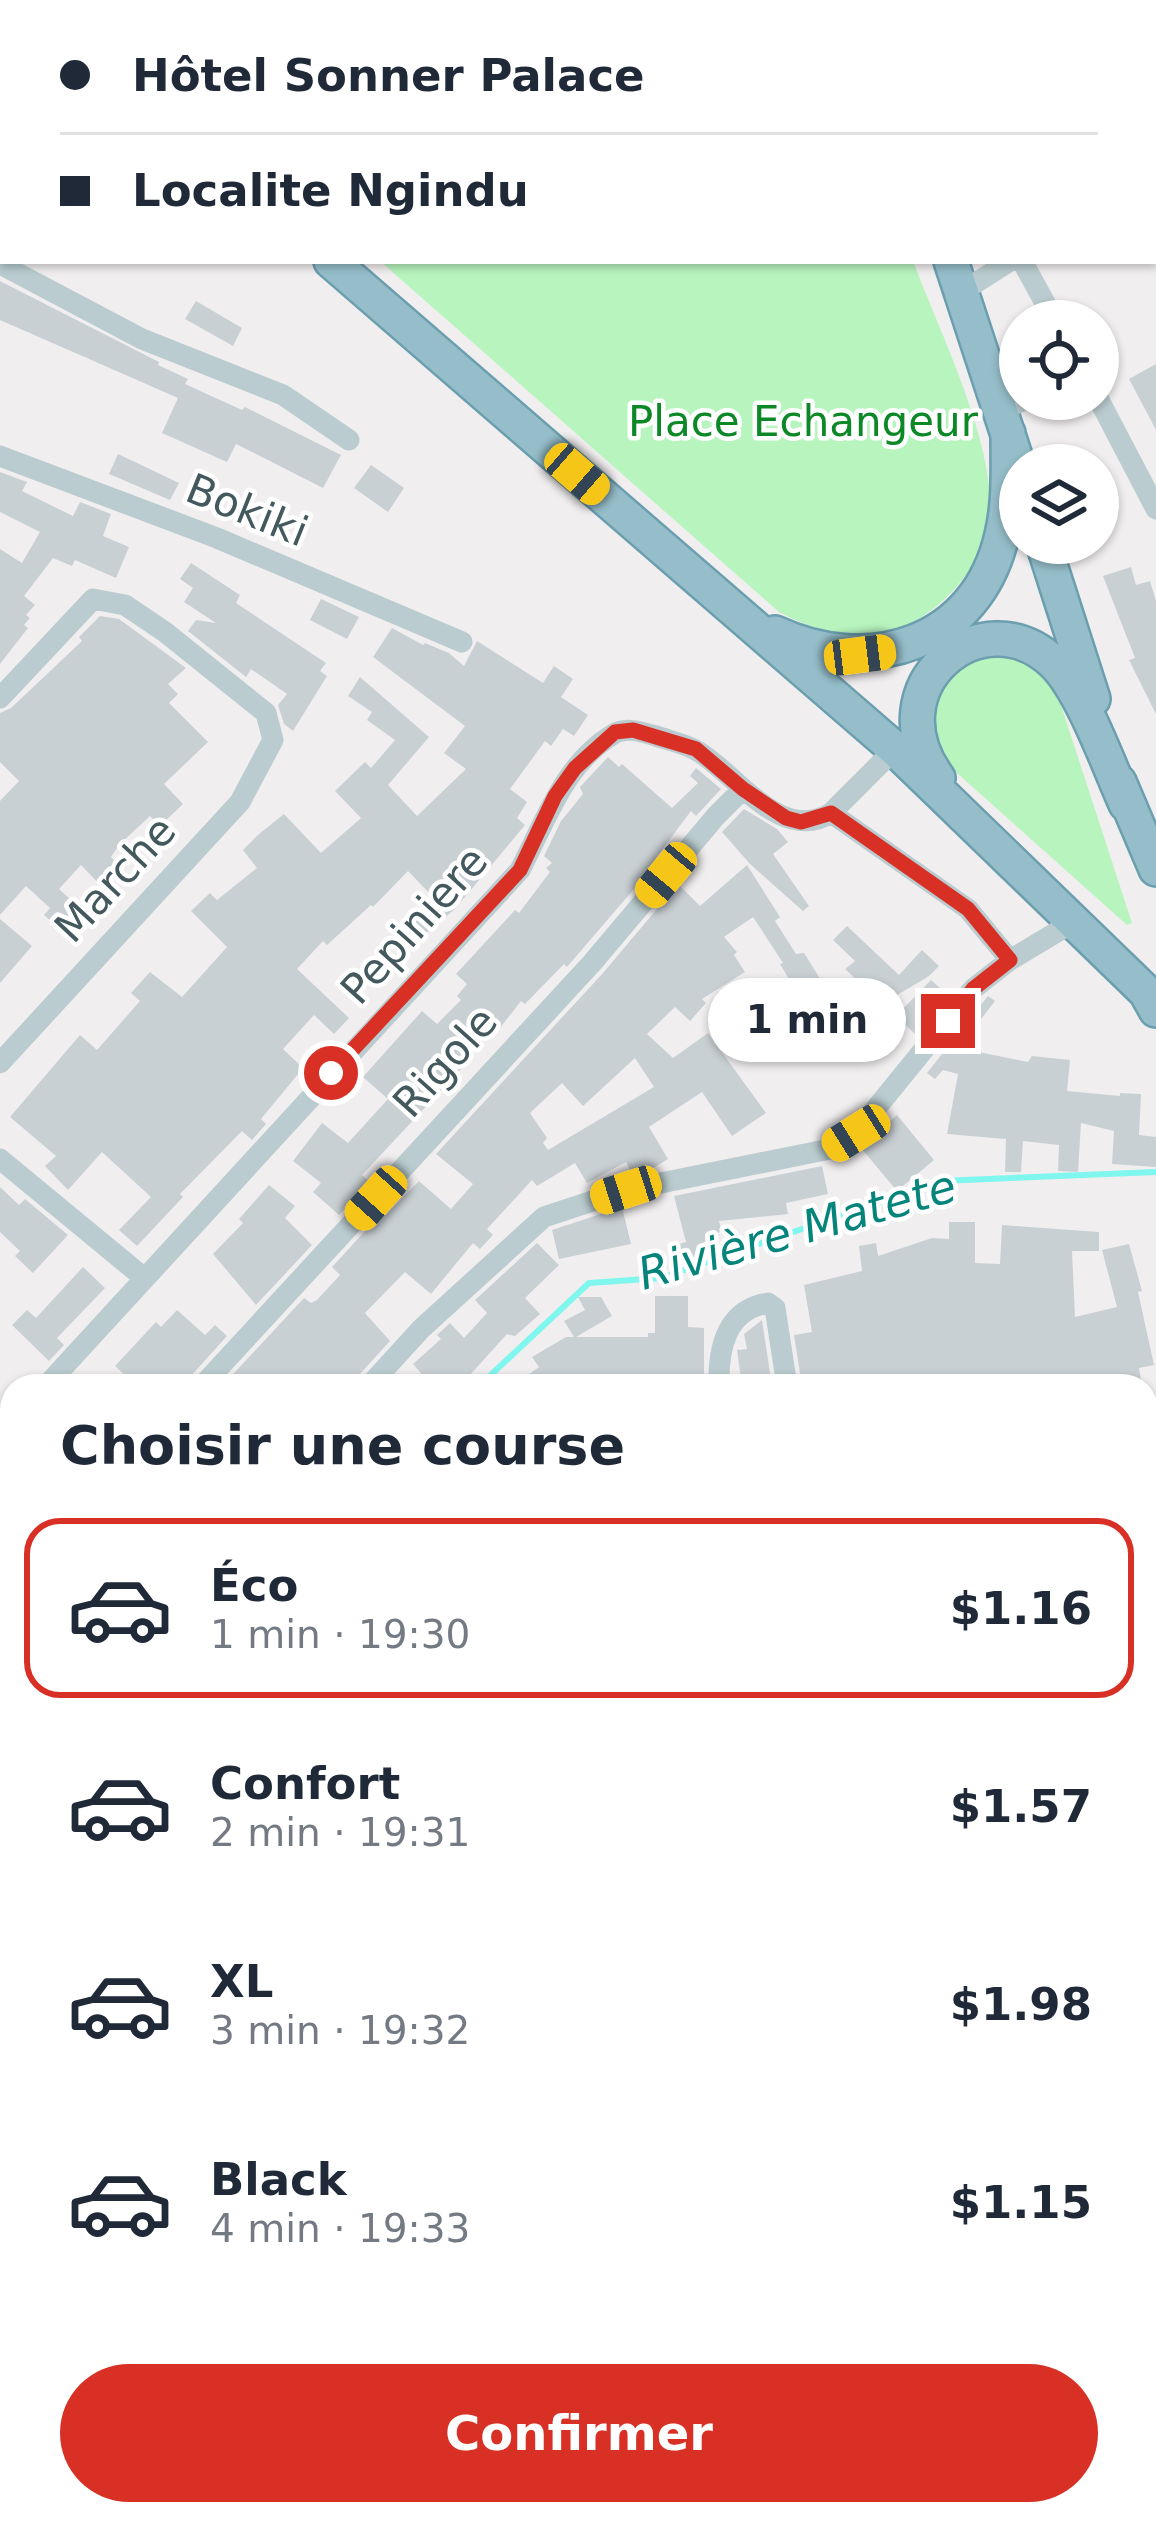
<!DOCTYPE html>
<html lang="fr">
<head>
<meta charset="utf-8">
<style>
	body { margin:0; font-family:"DejaVu Sans",sans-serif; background:#f6f6f7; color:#1f2937; height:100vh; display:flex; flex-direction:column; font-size:45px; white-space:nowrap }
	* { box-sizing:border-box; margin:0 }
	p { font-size:39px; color:#747a83 }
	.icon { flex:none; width:66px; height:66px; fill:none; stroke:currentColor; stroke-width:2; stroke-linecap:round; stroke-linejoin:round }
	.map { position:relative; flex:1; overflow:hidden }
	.details { position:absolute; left:0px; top:1374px; width:1158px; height:1152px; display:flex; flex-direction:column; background:#fff; border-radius:36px 36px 0 0; box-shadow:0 3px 9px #0004 }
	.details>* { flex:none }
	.guide { position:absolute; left:0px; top:0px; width:1158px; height:264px; box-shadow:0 3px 9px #0004; display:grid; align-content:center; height:264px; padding:0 60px; background:#fff }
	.fabs { position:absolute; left:999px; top:300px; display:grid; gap:24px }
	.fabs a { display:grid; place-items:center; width:120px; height:120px; border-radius:50%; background:#fff; box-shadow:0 3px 9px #0004; font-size:60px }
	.end { position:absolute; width:54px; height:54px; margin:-27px; border:15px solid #d93025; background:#fff; box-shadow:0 0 0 6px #fff }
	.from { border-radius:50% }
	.bubble { position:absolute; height:84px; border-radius:42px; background:#fff; box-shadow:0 3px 9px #0004; font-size:39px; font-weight:600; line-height:84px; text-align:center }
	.car { position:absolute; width:36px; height:72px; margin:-36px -18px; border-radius:15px; box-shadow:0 0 9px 3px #0007; background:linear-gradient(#f5c518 24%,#345 0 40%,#f5c518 0 76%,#345 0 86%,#f5c518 0) }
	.guide b { display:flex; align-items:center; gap:42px; height:114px; font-size:45px }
	.guide b+b { border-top:3px solid #e0e1e3 }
	.guide i { width:30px; height:30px; background:#1f2937 }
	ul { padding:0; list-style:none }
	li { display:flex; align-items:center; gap:36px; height:180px; margin:0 24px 18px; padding:0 36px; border:6px solid transparent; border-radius:36px }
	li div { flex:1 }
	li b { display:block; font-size:45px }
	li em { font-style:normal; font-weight:600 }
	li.current { border-color:#d93025 }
	li>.icon { width:108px; height:108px; stroke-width:1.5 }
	h2 { padding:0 60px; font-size:54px; line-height:144px }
	.cta { display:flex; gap:24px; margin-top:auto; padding:24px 60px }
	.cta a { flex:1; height:138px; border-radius:72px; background:#d93025; color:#fff; font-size:48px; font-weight:600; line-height:138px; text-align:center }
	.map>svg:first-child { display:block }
	.green { fill:#b7f4be }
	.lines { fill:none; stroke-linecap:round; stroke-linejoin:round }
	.stream { stroke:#7ff6ee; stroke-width:6 }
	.building { fill:#c9d0d4; fill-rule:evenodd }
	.trunk-casing { stroke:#6b9faf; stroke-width:38 }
	.minor { stroke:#bacccf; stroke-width:21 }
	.tertiary { stroke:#bacccf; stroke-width:24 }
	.trunk { stroke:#95beca; stroke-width:33 }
	.route { stroke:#d93025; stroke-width:15 }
	.labels { text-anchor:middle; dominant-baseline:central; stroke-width:9; stroke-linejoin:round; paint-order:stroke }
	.park-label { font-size:42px; fill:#0c8827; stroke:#fff }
	.street-label { font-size:42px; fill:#44595e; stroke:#fff }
	.water-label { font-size:45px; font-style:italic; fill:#05847b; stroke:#fff }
</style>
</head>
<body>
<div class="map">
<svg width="1156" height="2526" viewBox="0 0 1156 2526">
	<rect width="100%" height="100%" fill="#f1eeef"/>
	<path class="green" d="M 83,0 L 792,0 L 793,3 L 87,3 Z
		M 380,261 L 913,261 C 938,328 992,437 990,507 C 989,553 957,596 918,619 C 872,646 824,636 779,612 Z
		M 993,656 C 1023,658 1041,669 1057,693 L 1132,923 L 1127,925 L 948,765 C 918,715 936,669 993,656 Z"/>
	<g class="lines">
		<path class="stream" d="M 479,1386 L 589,1283 L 661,1278 L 940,1181 L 1156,1172
			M 0,1981 L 12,1975"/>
	</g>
	<path class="building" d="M 0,281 L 159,362 L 158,365 L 188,379 L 185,384 L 242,410 L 245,407 L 341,455 L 323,488 L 236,444 L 227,462 L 162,433 L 178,398 L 0,320 Z
		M 196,301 L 242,328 L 233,346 L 185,319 Z
		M 1156,364 L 1156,430 L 1129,379 Z
		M 118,454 L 179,483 L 170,500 L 109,474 Z
		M 371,465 L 404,488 L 388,512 L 354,488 Z
		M 0,472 L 27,482 L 22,491 L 73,516 L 80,502 L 111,514 L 103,536 L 129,547 L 116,578 L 75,560 L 72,566 L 53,558 L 24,596 L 35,605 L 26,615 L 30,618 L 24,625 L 28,628 L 0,664 L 0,549 L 22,563 L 40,532 L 0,512 Z
		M 191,563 L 240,595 L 236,603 L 326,663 L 320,671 L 327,676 L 293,731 L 284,724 L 278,705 L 287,694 L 251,669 L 246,677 L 188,631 L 196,620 L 216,623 L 184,602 L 193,588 L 180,579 Z
		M 1131,567 L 1136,585 L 1150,581 L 1156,601 L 1156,714 L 1129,660 L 1135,658 L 1103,576 Z
		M 321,599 L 359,617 L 347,639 L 310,620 Z
		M 100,616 L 119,619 L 186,668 L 168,684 L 178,694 L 169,703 L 208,742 L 164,784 L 183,804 L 160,826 L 150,816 L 119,845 L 111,857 L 122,868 L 103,888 L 81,865 L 59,889 L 91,918 L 70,923 L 63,932 L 44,915 L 50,908 L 26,886 L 0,915 L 0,801 L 19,781 L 0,762 L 0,713 L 11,708 L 82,641 L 79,637 Z
		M 392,628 L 423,645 L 425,643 L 449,653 L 464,666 L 477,641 L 543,683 L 554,666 L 573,679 L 561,697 L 588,715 L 574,736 L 563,729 L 551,746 L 545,741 L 510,789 L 527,802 L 517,818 L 525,825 L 455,909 L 419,939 L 408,926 L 437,901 L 408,871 L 373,907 L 371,905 L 327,945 L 323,941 L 297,969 L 349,1018 L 334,1034 L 314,1015 L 283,1049 L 303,1068 L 261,1119 L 266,1124 L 252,1140 L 242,1131 L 180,1194 L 183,1197 L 137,1246 L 119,1230 L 151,1197 L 102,1152 L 68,1190 L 45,1166 L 56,1156 L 10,1117 L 80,1035 L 97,1050 L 140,1001 L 131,993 L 150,972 L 182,997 L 227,947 L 191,911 L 210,893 L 217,900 L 257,868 L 243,850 L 259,834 L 284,814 L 321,853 L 361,818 L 335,791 L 365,762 L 371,768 L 395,740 L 367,720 L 372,712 L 348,696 L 360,677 L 429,737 L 388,785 L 417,816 L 466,769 L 444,753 L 465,726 L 373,657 Z
		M 608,757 L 619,767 L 622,764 L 672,808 L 698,783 L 690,776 L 696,768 L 721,789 L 696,816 L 691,811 L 655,859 L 658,861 L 567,967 L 564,964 L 525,1004 L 521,1001 L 496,1033 L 493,1031 L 459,1065 L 462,1068 L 362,1175 L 370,1182 L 339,1215 L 313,1192 L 321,1183 L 293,1161 L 322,1123 L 348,1143 L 388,1099 L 363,1077 L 422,1011 L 437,1024 L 461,1000 L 457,996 L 467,984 L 456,974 L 515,910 L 519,913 L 550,872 L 546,868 L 552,863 L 544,856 L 561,821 L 583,794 L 580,787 Z
		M 744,809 L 777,829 L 788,842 L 773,854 L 809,906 L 803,911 L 750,864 L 722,832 Z
		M 747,865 L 780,917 L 775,921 L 796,954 L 804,953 L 824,985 L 831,979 L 855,1020 L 824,1038 L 780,964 L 783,963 L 753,917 L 724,937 L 737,952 L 734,955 L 745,972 L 702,999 L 706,1003 L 690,1021 L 675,1007 L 647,1034 L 673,1058 L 708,1033 L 766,1113 L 732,1136 L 702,1092 L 649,1127 L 668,1159 L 650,1170 L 632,1173 L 626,1162 L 587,1183 L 575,1163 L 537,1186 L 532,1180 L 487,1229 L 493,1235 L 480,1249 L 473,1243 L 431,1294 L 405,1272 L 365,1313 L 390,1341 L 358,1376 L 354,1386 L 222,1386 L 304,1298 L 311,1303 L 317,1300 L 340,1275 L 332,1267 L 377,1218 L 380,1221 L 419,1181 L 451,1209 L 473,1184 L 436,1154 L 603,973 L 678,884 L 700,906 ZM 635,1058 L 654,1087 L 548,1150 L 543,1143 L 547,1138 L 530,1113 L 562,1083 L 583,1106 Z
		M 0,919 L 32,946 L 0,983 Z
		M 847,926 L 899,975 L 922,950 L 939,966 L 929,976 L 874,1009 L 871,1005 L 877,999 L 845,969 L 855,961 L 833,940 Z
		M 931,980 L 948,995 L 915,1034 L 896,1016 Z
		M 988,996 L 995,1001 L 959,1048 L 1028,1062 L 1032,1056 L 1070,1060 L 1067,1091 L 1120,1096 L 1120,1093 L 1141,1094 L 1139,1135 L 1156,1137 L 1156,1167 L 1112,1164 L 1114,1131 L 1081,1123 L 1078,1172 L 1058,1171 L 1059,1145 L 1023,1141 L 1021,1172 L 1005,1172 L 1006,1139 L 947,1134 L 958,1074 L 943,1070 L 935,1079 L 927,1073 Z
		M 897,1115 L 934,1160 L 897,1191 L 861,1148 Z
		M 822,1166 L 828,1194 L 786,1203 L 788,1214 L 719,1221 L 722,1232 L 705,1234 L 705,1257 L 683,1262 L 678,1244 L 686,1242 L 674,1196 Z
		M 269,1185 L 295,1206 L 285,1218 L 312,1245 L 256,1305 L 213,1254 L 243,1223 L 239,1219 Z
		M 0,1187 L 19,1205 L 25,1199 L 68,1235 L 33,1273 L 15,1256 L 20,1251 L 0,1232 Z
		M 622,1207 L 631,1244 L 559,1259 L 552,1230 Z
		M 949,1222 L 975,1222 L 975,1263 L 1000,1264 L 1002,1225 L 1099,1232 L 1099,1251 L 1072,1251 L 1075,1317 L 1117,1307 L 1102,1250 L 1129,1244 L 1142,1291 L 1138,1292 L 1154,1365 L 1139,1368 L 1142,1386 L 947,1386 L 881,1378 L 881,1384 L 802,1386 L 794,1335 L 812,1332 L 804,1285 L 862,1271 L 859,1246 L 876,1243 L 878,1256 L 932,1238 L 949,1239 Z
		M 537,1243 L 559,1265 L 525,1298 L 540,1314 L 515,1336 L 507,1334 L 460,1386 L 432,1386 L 413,1364 L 441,1339 L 437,1335 L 450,1323 L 464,1338 L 487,1313 L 475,1300 Z
		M 83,1267 L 105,1288 L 57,1338 L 64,1345 L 49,1361 L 12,1325 L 27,1310 L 36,1318 Z
		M 655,1296 L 688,1296 L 688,1327 L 704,1328 L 704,1386 L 513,1386 L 539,1367 L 532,1357 L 566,1337 L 574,1337 L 564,1321 L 585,1310 L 578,1297 L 601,1297 L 612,1316 L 576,1337 L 648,1337 L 648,1333 L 655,1333 Z
		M 177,1310 L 205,1335 L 215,1325 L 227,1336 L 191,1376 L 187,1386 L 137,1386 L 115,1366 L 156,1322 L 161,1327 Z
		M 762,1320 L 772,1386 L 742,1386 L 737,1350 L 747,1349 L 744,1334 Z"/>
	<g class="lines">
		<g class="trunk-casing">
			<path id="trunk" d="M 31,0 L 35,3
				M 828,0 L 829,3
				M 331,261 L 895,749 L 1146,992 L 1156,1010
				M 951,261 L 1014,453
				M 1043,543 L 1093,699
				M 775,633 C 869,677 977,645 1002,535 C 1010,502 1008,467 1008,433
				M 938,778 C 871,687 982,594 1054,663 C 1082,690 1109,766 1126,804
				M 1119,782 L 1156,869"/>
		</g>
		<path class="minor" d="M 892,0 L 893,3
			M 1022,261 L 1055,321
			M 0,264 L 142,339 L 283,395 L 349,440
			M 963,291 L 1010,261
			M 1098,398 L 1156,509
			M 1001,410 L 1027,399
			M 0,456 L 217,538 L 462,642
			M 0,698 L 93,599 L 125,605 L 165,632 L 266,713 L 273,740 L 240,802 L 0,1063
			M 831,813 L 968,909 L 1010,960
			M 0,1159 L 143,1277
			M 46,1386 L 520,870 C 545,823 563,765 612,735 C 626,726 641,732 656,736 C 670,741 687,744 699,752 C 737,775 781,844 831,813 L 895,749
			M 202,1386 L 592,963 L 716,816 L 743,789
			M 369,1386 L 421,1329 L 544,1217 L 626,1190 L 830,1149 L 856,1133 L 973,989 L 1010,960 L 1075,921
			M 719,1386 C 718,1348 726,1310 768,1303 L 775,1308 L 787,1386
			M 0,1437 L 12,1424
			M 0,1452 L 12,1464
			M 1146,1511 L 1156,1515
			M 0,1614 L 12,1602
			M 1146,1635 L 1156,1617
			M 1146,1734 L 1156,1737
			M 8,1810 L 12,1805
			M 1146,2078 L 1156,2046
			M 1146,2165 L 1156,2168
			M 1146,2329 L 1156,2331
			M 329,2514 L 338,2526
			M 1146,2514 L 1156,2517
			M 149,2526 L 184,2514
			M 589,2526 L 604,2514
			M 1115,2526 L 1120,2514"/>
		<path class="tertiary" d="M 1146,1916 L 1156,1919
			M 0,2309 L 12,2303"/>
		<use href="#trunk" class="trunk"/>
	</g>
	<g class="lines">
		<path class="route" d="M 331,1073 L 520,870 L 555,796 L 575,768 L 615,732 L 633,730 L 696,749 L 743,789 L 786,818 L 801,822 L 831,813 L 968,909 L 1010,960 L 973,989 L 948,1021"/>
	</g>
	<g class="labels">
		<g class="park-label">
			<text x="803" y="421">Place Echangeur</text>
		</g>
		<g class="street-label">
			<text transform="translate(247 510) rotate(22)">Bokiki</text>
			<text transform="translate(115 879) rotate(-47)">Marche</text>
			<text transform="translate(414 925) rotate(-48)">Pepiniere</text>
			<text transform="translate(445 1062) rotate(-48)">Rigole</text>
		</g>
		<g class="water-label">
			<text transform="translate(797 1230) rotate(-16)">Rivière Matete</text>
		</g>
	</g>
</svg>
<div class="fabs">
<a><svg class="icon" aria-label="locate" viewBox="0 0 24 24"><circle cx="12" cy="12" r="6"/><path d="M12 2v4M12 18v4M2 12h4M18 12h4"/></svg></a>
<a><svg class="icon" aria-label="layers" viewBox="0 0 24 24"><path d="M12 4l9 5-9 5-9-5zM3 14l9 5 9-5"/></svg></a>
</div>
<i class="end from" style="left:331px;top:1073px"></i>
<i class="end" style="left:948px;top:1021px"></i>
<div class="bubble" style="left:708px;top:978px;width:198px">1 min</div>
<i class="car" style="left:577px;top:474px;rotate:131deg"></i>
<i class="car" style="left:860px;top:655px;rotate:83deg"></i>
<i class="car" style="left:666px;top:875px;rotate:220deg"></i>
<i class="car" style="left:856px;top:1133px;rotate:238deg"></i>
<i class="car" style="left:626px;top:1190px;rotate:252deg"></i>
<i class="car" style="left:376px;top:1198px;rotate:222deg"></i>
<div class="guide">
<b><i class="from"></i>Hôtel Sonner Palace</b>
<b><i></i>Localite Ngindu</b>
</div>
<section class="details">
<h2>Choisir une course</h2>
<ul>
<li class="current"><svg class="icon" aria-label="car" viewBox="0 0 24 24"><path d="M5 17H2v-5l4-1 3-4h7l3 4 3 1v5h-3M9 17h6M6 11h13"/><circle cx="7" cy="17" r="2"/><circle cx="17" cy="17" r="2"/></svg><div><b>Éco</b><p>1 min · 19:30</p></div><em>$1.16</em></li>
<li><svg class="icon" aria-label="car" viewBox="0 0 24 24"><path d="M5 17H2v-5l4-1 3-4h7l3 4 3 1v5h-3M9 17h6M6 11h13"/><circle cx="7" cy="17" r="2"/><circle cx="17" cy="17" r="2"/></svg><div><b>Confort</b><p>2 min · 19:31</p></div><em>$1.57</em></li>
<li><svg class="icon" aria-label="car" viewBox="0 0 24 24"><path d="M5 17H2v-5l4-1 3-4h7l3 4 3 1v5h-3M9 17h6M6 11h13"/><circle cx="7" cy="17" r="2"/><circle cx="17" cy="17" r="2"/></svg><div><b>XL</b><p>3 min · 19:32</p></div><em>$1.98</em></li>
<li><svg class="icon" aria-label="car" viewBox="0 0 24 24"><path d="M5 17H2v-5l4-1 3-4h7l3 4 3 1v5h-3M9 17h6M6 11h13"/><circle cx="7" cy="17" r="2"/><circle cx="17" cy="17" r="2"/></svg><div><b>Black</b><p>4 min · 19:33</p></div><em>$1.15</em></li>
</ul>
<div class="cta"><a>Confirmer</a></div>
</section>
</div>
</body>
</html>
